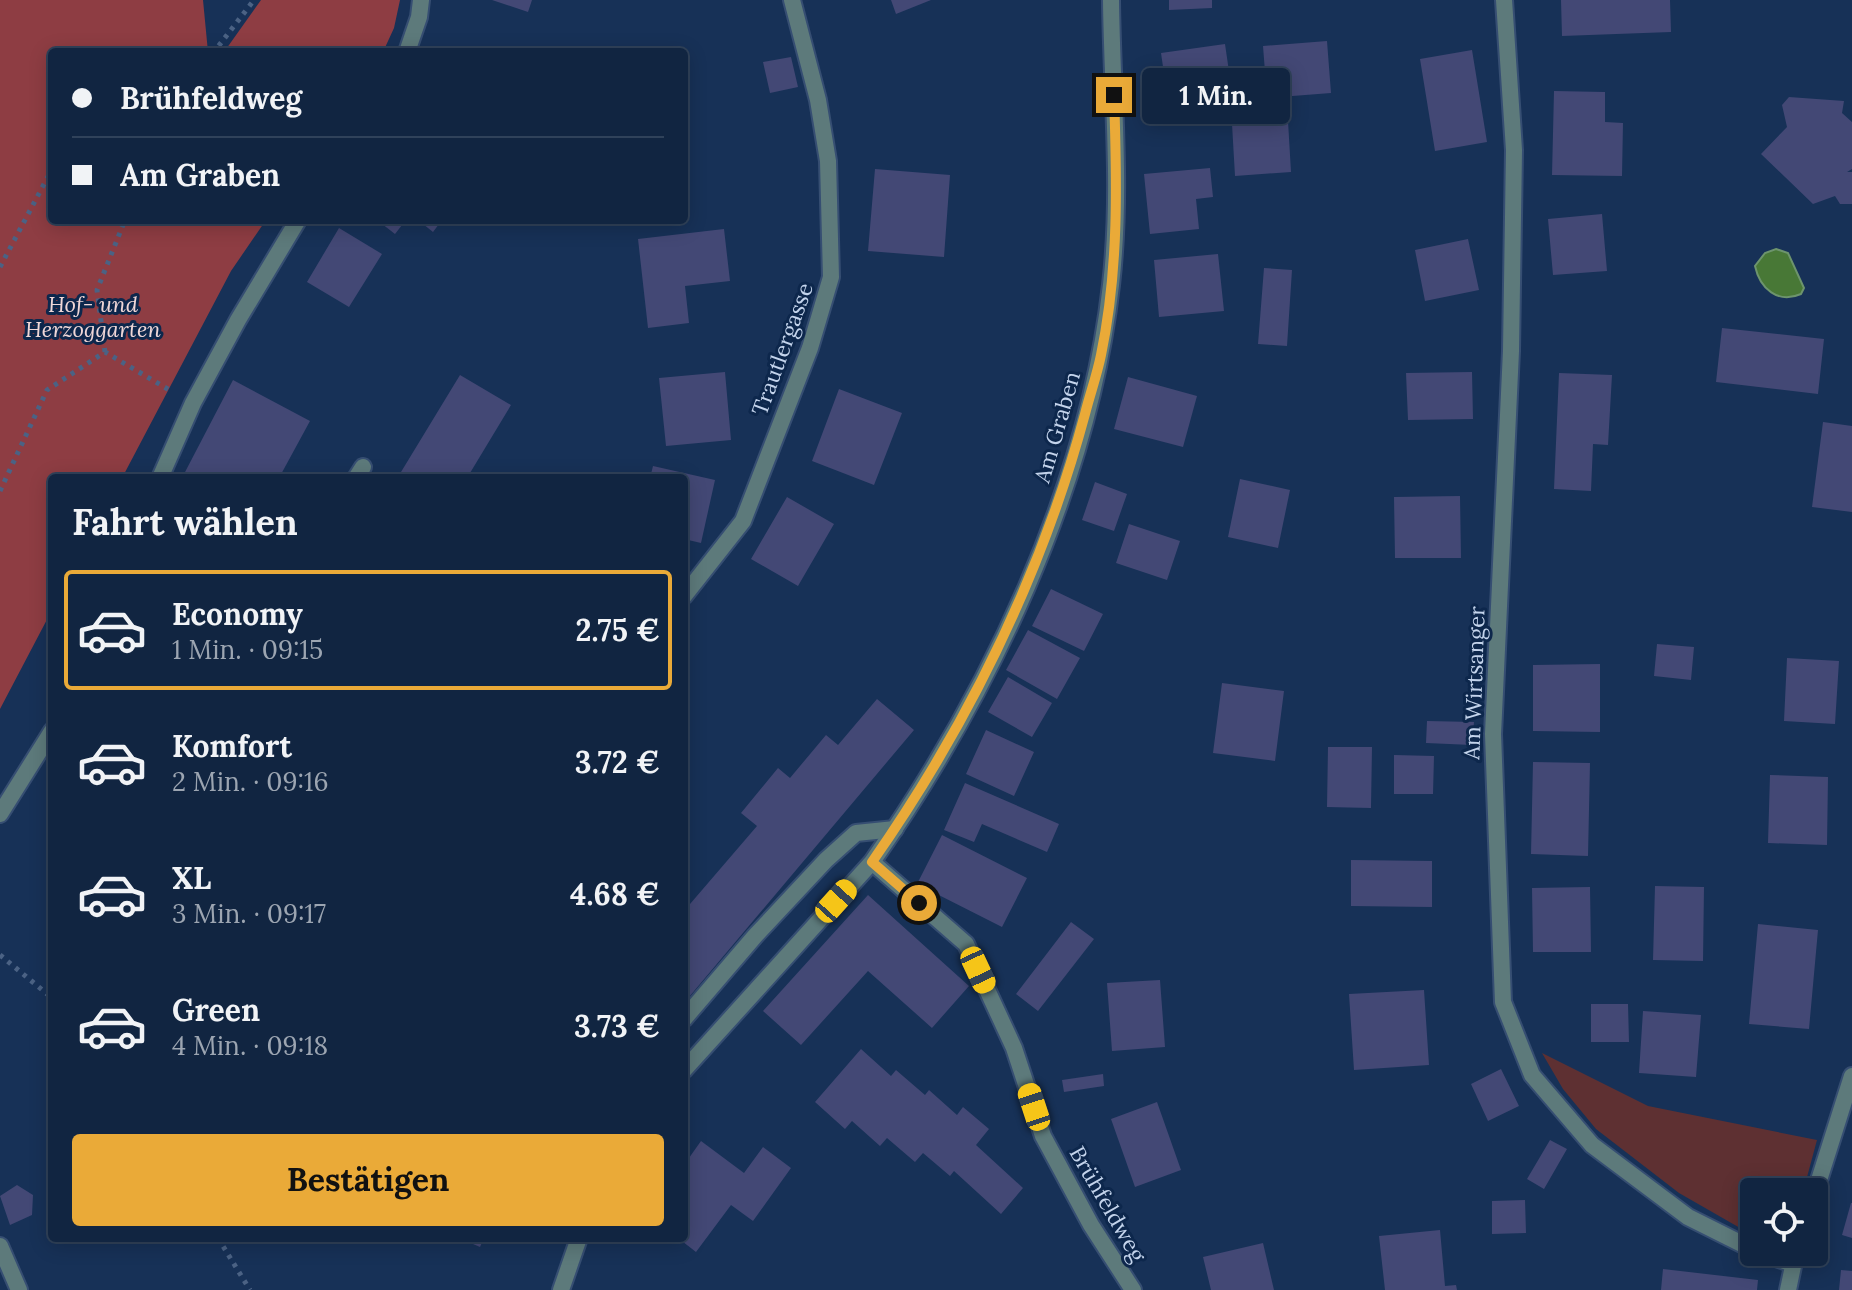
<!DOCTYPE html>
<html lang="de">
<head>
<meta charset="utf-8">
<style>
	body { margin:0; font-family:Lora,serif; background:#1a2d48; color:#f1f3f6; height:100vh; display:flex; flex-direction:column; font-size:30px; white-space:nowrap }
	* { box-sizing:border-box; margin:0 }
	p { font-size:26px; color:#9ca5b1 }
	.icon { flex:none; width:44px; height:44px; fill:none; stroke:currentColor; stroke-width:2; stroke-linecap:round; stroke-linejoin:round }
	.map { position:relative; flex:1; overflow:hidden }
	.side { position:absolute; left:48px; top:474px; width:640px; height:768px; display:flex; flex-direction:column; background:#112541; border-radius:8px; box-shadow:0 4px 20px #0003,0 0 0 2px #30425a }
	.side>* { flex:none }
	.banner { position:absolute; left:48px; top:48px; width:640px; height:176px; border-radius:8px; box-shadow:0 4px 20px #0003,0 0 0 2px #30425a; display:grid; align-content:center; height:176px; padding:0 24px; background:#112541 }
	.tools { position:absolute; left:1740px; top:1178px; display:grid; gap:16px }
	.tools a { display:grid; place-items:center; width:88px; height:88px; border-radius:8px; background:#112541; box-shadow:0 4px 20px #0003,0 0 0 2px #30425a; font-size:40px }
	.end { position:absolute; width:36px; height:36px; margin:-18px; border:10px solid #eaaa38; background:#111; box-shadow:0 0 0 4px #111 }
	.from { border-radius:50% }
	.bubble { position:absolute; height:56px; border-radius:8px; background:#112541; box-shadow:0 4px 20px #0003,0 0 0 2px #30425a; font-size:26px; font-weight:800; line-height:56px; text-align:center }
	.car { position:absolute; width:24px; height:48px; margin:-24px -12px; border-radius:10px; box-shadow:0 0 6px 2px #0007; background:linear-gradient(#f5c518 24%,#345 0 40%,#f5c518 0 76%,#345 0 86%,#f5c518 0) }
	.banner b { display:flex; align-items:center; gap:28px; height:76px; font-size:30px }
	.banner b+b { border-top:2px solid #30425a }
	.banner i { width:20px; height:20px; background:#f1f3f6 }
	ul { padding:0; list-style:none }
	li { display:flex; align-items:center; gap:24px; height:120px; margin:0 16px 12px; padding:0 8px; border:4px solid transparent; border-radius:8px }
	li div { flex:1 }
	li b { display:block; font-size:30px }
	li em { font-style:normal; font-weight:800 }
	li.active { border-color:#eaaa38 }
	li>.icon { width:72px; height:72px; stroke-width:1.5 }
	h2 { padding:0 24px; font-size:36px; line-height:96px }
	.cta { display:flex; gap:16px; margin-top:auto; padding:16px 24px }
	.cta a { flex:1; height:92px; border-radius:8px; background:#eaaa38; color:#111; font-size:32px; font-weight:800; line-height:92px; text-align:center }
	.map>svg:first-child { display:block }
	.green { fill:#5e3032 }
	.forest { fill:#8e3d43 }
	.water { fill:#487836; stroke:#6d946d; stroke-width:2 }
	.building { fill:#434875 }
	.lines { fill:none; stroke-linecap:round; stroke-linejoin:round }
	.service-casing { stroke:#364e72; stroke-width:20 }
	.pedestrian-casing { stroke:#364e72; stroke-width:20 }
	.minor-casing { stroke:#364e72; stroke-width:20 }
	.path { stroke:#4b6284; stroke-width:5; stroke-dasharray:4 6; stroke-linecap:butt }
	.service { stroke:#5d7a7b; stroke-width:16 }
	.pedestrian { stroke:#5d7a7b; stroke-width:16 }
	.minor { stroke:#5d7a7b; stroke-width:16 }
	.route { stroke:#eaaa38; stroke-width:10 }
	.labels { text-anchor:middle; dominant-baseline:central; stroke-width:6; stroke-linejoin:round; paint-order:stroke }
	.park-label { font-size:22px; font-style:italic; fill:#f0d7d7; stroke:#0d274c }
	.street-label { font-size:22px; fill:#c4d4ec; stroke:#0d274c }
</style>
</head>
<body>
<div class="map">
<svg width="1852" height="1290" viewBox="0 0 1852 1290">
	<rect width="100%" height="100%" fill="#173157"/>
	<path class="green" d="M 1542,1053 L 1648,1106 L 1817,1140 L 1803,1192 L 1754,1192 L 1754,1236 L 1679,1193 L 1596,1129 L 1563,1089 Z"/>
	<path class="forest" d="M 0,0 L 203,0 L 208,52 L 52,52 L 52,220 L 266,220 L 231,271 L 122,478 L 52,478 L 52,610 L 0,709 Z
		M 261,0 L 400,0 L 394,28 L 383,52 L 224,52 Z"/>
	<path class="water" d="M 1776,249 L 1788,253 L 1804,288 L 1801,294 C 1778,304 1760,289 1755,266 L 1765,253 Z"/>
	<path class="building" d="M 492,0 L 532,0 L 528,12 Z
		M 891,0 L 931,0 L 896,14 Z
		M 1169,0 L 1212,0 L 1212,8 L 1169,10 Z
		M 1561,0 L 1670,0 L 1671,32 L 1562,36 Z
		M 1327,41 L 1331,93 L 1267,98 L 1263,46 Z
		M 1225,44 L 1232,92 L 1168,101 L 1161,53 Z
		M 1472,50 L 1487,142 L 1435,151 L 1420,59 Z
		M 791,57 L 798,87 L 770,93 L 763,62 Z
		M 1554,91 L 1605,92 L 1605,122 L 1623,123 L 1622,176 L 1552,175 Z
		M 1789,97 L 1844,101 L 1842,113 L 1852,122 L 1852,169 L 1847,172 L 1852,172 L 1852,204 L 1840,204 L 1835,196 L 1813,204 L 1761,154 L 1787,127 L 1782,105 Z
		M 1288,121 L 1291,172 L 1235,176 L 1232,124 Z
		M 1210,168 L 1213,197 L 1196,199 L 1199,229 L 1150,234 L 1144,174 Z
		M 875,169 L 950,175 L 944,257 L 868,251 Z
		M 1602,214 L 1607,271 L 1553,275 L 1548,219 Z
		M 377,220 L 406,220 L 395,234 Z
		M 418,220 L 442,220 L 433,232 Z
		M 339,228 L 382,254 L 349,307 L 307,282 Z
		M 724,229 L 730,281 L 685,286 L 689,323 L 648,328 L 638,239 Z
		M 1468,239 L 1479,290 L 1425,301 L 1415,250 Z
		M 1218,254 L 1224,311 L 1159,317 L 1154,260 Z
		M 1264,268 L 1292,270 L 1287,346 L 1258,344 Z
		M 1722,328 L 1824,339 L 1818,394 L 1716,382 Z
		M 725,372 L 731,440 L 666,446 L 659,378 Z
		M 1472,372 L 1473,419 L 1408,420 L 1406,373 Z
		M 1559,373 L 1612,375 L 1608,445 L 1593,444 L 1591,491 L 1554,489 Z
		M 460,375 L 511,405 L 467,478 L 411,478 L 401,472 Z
		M 1128,377 L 1197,396 L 1183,447 L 1114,429 Z
		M 233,380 L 310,421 L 279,478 L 192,478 L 184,474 Z
		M 839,389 L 902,413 L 874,485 L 812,461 Z
		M 1823,422 L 1852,426 L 1852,512 L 1812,507 Z
		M 653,466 L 715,480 L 701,543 L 684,539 L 684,478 L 650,478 Z
		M 1240,479 L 1290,490 L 1278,548 L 1228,537 Z
		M 1095,482 L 1127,494 L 1114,531 L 1082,520 Z
		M 1460,496 L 1461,558 L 1395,558 L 1394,497 Z
		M 787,497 L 834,524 L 798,586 L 751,559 Z
		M 1129,524 L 1180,541 L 1167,580 L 1116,563 Z
		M 1051,589 L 1103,614 L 1084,651 L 1032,626 Z
		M 1028,630 L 1080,658 L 1057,699 L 1006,670 Z
		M 1657,644 L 1694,647 L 1691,680 L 1654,676 Z
		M 1787,658 L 1839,661 L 1835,724 L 1784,721 Z
		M 1600,664 L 1600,732 L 1533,731 L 1533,665 Z
		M 1008,677 L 1052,703 L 1032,737 L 988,712 Z
		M 1222,683 L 1284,691 L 1275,761 L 1213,753 Z
		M 877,699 L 914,730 L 684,1003 L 684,911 L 757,826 L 741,813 L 778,768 L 790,778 L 826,735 L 838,745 Z
		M 1427,721 L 1474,722 L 1472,745 L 1426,743 Z
		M 986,730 L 1034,752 L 1014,796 L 966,774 Z
		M 1328,747 L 1372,747 L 1371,808 L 1327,807 Z
		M 1394,755 L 1434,756 L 1433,794 L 1394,794 Z
		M 1533,762 L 1590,763 L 1588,856 L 1531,854 Z
		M 1770,775 L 1828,777 L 1827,845 L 1768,843 Z
		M 965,783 L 1059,824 L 1047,852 L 982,824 L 974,842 L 944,830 Z
		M 942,835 L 1027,878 L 1002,927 L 917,884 Z
		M 1351,860 L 1432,861 L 1432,907 L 1351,906 Z
		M 1655,886 L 1704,887 L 1703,961 L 1653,960 Z
		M 1590,887 L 1591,952 L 1533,952 L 1532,888 Z
		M 868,895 L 969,986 L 932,1028 L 868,971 L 801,1045 L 763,1011 Z
		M 1071,922 L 1094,939 L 1038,1011 L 1016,994 Z
		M 1758,924 L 1818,930 L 1809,1029 L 1749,1024 Z
		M 1160,980 L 1165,1047 L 1112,1051 L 1107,983 Z
		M 1424,990 L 1429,1065 L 1354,1070 L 1349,994 Z
		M 1591,1004 L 1628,1004 L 1629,1042 L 1591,1042 Z
		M 1643,1011 L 1701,1015 L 1696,1077 L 1639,1073 Z
		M 861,1049 L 891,1076 L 896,1070 L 925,1095 L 929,1090 L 957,1115 L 963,1107 L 989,1129 L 976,1145 L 1023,1188 L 1001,1214 L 954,1171 L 950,1176 L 923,1153 L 915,1162 L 887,1138 L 880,1146 L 852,1121 L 845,1129 L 815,1102 Z
		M 1501,1069 L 1519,1106 L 1488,1121 L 1471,1084 Z
		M 1103,1074 L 1104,1086 L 1064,1092 L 1062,1080 Z
		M 1157,1102 L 1181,1170 L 1135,1187 L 1111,1119 Z
		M 1550,1140 L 1567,1149 L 1544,1189 L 1527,1179 Z
		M 701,1141 L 744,1173 L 763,1147 L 791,1168 L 753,1221 L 731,1205 L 696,1252 L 678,1238 L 684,1238 L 684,1165 Z
		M 17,1185 L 33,1195 L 32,1215 L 10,1225 L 0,1196 Z
		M 1525,1200 L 1526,1233 L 1492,1234 L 1492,1201 Z
		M 1851,1203 L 1852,1203 L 1852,1238 L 1842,1235 Z
		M 1440,1230 L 1445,1286 L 1456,1285 L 1457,1290 L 1385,1290 L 1379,1236 Z
		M 459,1238 L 484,1238 L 480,1247 Z
		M 1263,1243 L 1274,1290 L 1211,1290 L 1203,1257 Z
		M 1663,1269 L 1758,1280 L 1757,1290 L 1661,1290 Z
		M 1841,1270 L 1852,1271 L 1852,1290 L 1839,1290 Z"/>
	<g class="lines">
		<g class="service-casing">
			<path id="service" d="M 356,478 L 363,467
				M 684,1019 L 755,936 L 826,860 L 856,833 L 895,829"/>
		</g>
		<g class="pedestrian-casing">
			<path id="pedestrian" d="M 0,1246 L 19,1290"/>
		</g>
		<g class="minor-casing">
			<path id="minor" d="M 1504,0 L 1514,150 L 1511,351 L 1493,734 L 1503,1002 L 1532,1075 L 1592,1145 L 1688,1217 L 1754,1250
				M 407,52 L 419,17 L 421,0
				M 160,478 L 193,403 L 238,320 L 298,220
				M 684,596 L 743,521 L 810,348 L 831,277 L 828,161 L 818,100 L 792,0
				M 0,814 L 52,731
				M 872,862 L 966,944 L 1014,1048 L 1043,1136 L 1091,1225 L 1133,1290
				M 684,1070 L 872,862 C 989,695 1088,488 1111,285 C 1122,190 1112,95 1111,0
				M 1814,1196 L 1852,1076
				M 1759,1252 L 1793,1264
				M 561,1290 L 579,1238
				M 1788,1290 L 1796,1252"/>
		</g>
		<path class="path" d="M 211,52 L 217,48 L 254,0
			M 0,267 L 52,169
			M 105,352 L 97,290 L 125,220
			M 0,491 L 47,390 L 105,352 L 171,391
			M 0,955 L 52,998
			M 218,1238 L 250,1290"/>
		<use href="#service" class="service"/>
		<use href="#pedestrian" class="pedestrian"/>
		<use href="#minor" class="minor"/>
	</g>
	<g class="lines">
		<path class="route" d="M 919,903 L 872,862 C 967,726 1042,574 1085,414 C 1090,394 1097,375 1101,355 C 1119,269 1117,182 1114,95"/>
	</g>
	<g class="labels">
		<g class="park-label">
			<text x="93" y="304">Hof- und<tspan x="93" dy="25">Herzoggarten</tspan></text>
		</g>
		<g class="street-label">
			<text transform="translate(782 349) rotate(-70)">Trautlergasse</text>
			<text transform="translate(1057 427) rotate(-74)">Am Graben</text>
			<text transform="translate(1474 683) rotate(-88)">Am Wirtsanger</text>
			<text transform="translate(1108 1204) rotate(60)">Brühfeldweg</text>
		</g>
	</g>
</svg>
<div class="tools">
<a><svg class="icon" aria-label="locate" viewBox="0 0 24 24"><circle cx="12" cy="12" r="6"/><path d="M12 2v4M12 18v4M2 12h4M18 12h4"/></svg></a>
</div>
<i class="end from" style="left:919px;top:903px"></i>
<i class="end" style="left:1114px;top:95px"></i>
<div class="bubble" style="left:1142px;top:68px;width:148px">1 Min.</div>
<i class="car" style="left:836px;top:901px;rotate:42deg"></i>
<i class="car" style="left:978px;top:970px;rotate:155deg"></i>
<i class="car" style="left:1034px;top:1107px;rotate:342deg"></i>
<div class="banner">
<b><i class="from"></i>Brühfeldweg</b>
<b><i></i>Am Graben</b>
</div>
<section class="side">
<h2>Fahrt wählen</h2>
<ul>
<li class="active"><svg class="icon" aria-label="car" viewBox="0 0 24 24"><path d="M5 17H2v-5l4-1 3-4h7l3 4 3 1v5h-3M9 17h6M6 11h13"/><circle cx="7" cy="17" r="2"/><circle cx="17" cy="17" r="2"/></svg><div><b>Economy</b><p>1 Min. · 09:15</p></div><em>2.75 €</em></li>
<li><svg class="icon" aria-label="car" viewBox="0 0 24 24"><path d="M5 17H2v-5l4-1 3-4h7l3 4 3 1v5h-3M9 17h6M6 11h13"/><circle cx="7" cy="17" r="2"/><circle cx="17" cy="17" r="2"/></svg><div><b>Komfort</b><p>2 Min. · 09:16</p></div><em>3.72 €</em></li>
<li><svg class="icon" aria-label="car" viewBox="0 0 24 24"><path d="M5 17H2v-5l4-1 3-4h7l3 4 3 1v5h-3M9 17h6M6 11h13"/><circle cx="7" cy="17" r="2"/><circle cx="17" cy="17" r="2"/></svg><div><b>XL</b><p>3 Min. · 09:17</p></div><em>4.68 €</em></li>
<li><svg class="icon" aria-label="car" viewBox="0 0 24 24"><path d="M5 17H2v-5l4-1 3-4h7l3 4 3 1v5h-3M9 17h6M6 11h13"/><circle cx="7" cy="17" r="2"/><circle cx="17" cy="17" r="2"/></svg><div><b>Green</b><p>4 Min. · 09:18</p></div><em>3.73 €</em></li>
</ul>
<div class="cta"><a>Bestätigen</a></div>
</section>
</div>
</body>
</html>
